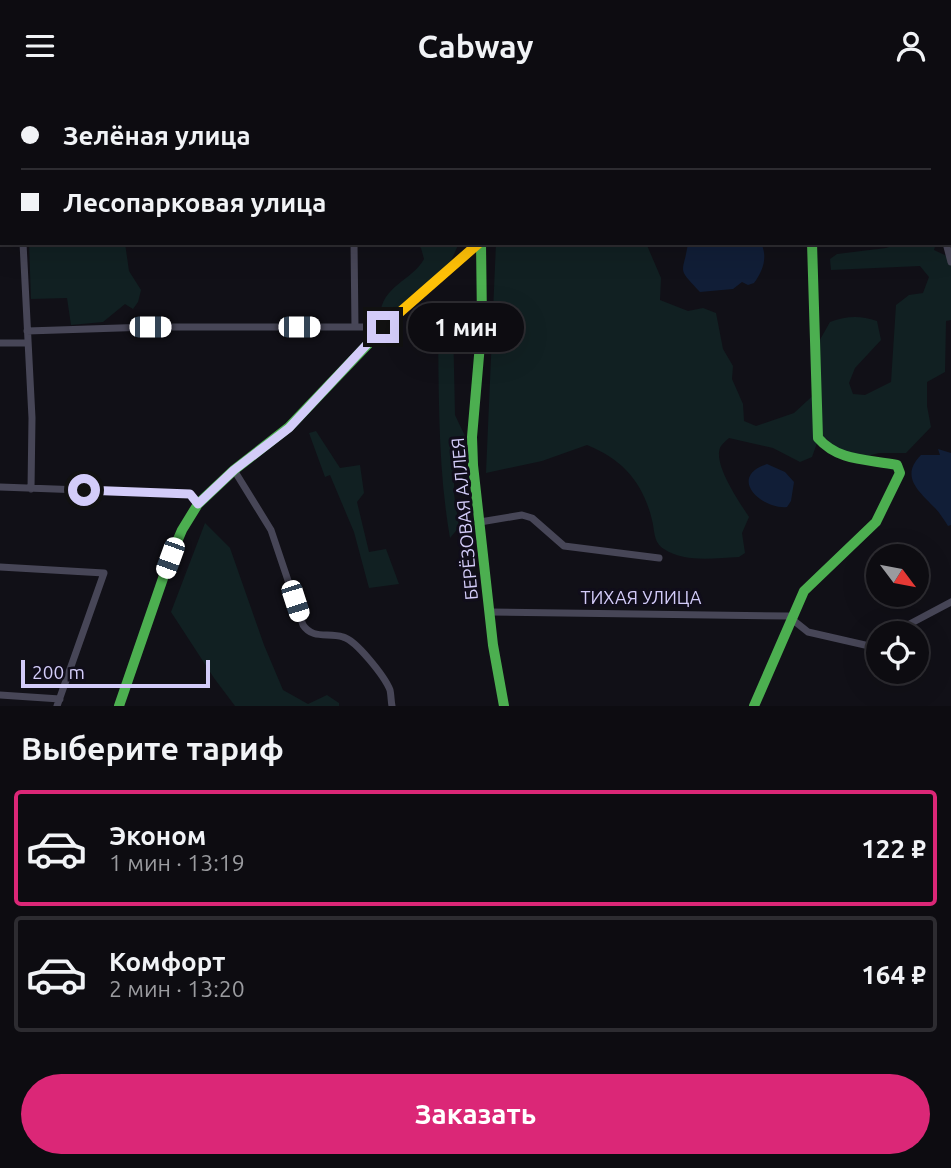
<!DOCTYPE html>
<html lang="ru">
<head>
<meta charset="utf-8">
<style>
	body { margin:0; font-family:Ubuntu,sans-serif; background:#16151a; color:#f1f3f6; height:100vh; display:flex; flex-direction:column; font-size:26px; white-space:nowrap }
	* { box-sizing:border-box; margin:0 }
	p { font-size:23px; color:#9a9b9f }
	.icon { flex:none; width:38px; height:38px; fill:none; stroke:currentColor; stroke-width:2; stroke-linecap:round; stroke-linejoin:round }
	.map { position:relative; height:615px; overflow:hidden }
	.details { display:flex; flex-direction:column; background:#0d0c11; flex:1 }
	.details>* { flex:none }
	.top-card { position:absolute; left:0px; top:0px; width:952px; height:154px; box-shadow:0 7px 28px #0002,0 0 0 2px #2d2c31; display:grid; align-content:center; height:154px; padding:0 21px; background:#0d0c11 }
	.needle { width:46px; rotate:122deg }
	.controls { position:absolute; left:866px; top:453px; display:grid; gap:14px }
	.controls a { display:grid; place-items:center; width:63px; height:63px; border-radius:50%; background:#0d0c11; box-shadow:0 7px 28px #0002,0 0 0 2px #2d2c31; font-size:35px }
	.scale { position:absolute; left:21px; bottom:18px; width:189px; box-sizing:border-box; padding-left:7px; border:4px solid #d3ccf9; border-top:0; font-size:19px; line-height:24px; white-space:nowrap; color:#d3ccf9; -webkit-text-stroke:5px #100d1a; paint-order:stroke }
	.end { position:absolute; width:32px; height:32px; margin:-16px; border:9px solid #d3ccf9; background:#111; box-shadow:0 0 0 4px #111 }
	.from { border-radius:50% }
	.bubble { position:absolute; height:49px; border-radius:24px; background:#0d0c11; box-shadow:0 7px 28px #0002,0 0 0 2px #2d2c31; font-size:23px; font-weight:700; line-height:49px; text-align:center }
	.car { position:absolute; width:21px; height:42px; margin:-21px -10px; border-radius:9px; box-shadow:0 0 5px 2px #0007; background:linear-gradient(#fff 24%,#345 0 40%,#fff 0 76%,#345 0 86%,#fff 0) }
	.top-card b { display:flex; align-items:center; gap:24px; height:66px; font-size:26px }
	.top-card b+b { border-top:2px solid #2d2c31 }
	.top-card i { width:18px; height:18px; background:#f1f3f6 }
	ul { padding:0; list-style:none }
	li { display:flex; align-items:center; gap:21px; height:116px; margin:0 14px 10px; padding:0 7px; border:4px solid #2d2c31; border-radius:7px }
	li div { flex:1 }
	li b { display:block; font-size:26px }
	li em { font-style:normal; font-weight:700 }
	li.current { border-color:#db2777 }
	li>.icon { width:63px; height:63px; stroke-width:1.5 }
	h2 { padding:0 21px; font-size:32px; line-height:84px }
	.button { display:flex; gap:14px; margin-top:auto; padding:14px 21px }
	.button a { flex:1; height:80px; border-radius:42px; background:#db2777; color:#fff; font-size:28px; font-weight:700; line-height:80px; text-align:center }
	header { display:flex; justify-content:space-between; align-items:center; height:91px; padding:0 21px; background:#0d0c11; font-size:32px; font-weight:700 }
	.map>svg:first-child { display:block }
	.green { fill:#112022 }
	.water { fill:#111e37 }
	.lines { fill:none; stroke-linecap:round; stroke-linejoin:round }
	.street { stroke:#474657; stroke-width:7 }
	.fast { stroke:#4caf50; stroke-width:10 }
	.slow { stroke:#ffc107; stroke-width:10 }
	.jam { stroke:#c62828; stroke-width:10 }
	.route { stroke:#d3ccf9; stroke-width:9 }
	.labels { text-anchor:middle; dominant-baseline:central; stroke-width:6; stroke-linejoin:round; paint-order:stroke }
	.street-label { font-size:18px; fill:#d3ccf9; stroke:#100d1a }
</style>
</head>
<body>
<header><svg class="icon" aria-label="menu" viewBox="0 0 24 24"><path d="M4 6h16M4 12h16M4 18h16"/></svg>Cabway<svg class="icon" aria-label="person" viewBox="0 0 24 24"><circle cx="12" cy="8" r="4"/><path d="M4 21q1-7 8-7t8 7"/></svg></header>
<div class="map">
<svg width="951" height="615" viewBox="0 0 951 615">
	<rect width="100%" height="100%" fill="#111017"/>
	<path class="green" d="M 29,152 L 125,152 L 129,180 L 141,199 L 138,211 L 133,218 L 125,213 L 103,231 L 71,234 L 67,207 L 31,208 Z
		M 416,152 L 459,152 L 451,170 L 384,229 L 380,225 C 382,194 412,190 424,168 L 421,157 Z
		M 496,152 L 646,152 L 661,187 L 660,209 L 688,220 L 703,217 L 716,222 L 723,258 L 733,275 L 732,288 L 743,313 L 744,330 L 756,335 L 794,322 L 819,299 L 817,254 L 830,231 C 847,225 859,224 877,230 L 881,249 L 855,277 L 849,292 L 853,303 L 865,304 L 891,291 L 896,214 L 909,204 L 923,202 L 929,186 L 920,175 L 831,179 L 830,168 L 837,163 L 886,157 L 900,152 L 936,152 L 934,159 L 951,167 L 951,229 L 946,230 L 945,281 L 927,291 L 927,315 L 931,336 L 906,362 L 879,362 L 859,367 L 835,358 L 826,347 L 817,352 L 812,366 L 800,371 L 773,357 L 729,347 C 726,350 723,352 721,355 C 711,371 740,412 749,426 L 742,442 L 745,462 L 739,466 C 715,467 685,472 664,458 C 653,451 655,440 652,429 C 643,391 622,368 587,354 L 542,370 L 486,382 Z
		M 444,230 L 453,230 L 455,324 L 465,345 L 468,370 L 454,378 L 454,403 L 459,436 L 450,447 C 438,378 439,308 438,238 Z
		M 316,340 L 340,377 L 360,374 L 364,402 L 357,411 L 369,461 L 386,458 L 399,493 L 369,497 L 354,441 L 330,384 L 325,386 L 309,342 Z
		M 205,432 L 230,457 L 264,554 L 283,599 L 308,613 L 327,604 L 339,612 L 339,615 L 235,615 L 214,587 L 171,521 Z"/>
	<path class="water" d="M 688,152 L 761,152 C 768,166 763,180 754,192 L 748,194 L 742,191 L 733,198 L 700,201 C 676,175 683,185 688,152 Z
		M 938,358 L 951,362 L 951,434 L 948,435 C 944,429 940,422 935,417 C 920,401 899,386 921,364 L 940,364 Z
		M 767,373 L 785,381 L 794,391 L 791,410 L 787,416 C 763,419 726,387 767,373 Z"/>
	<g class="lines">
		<path class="street" d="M 798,0 L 798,2
			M 516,2 L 520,0
			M 950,31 L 951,27
			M 23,152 L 32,327 L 31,398
			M 354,152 L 355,236
			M 946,152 L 951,171
			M 27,240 L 150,236 L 383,236
			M 0,252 L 28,252
			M 234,379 L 271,439 L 303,534 C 313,549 328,541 343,546 C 356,549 385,586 390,599 C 391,603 391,610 392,615
			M 0,396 L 190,403 L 198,413
			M 480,431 L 522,424 L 532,427 L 564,455 L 659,467
			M 0,476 L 104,482 L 57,615
			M 490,521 L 788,525 L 808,541 L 878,557
			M 900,542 L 904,536 L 951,511
			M 0,604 L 60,608"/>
		<path class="fast" d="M 481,152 L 482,230 L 472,346 L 473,374 L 493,554 L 504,615
			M 119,615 L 170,467 L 182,439 L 198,413 L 234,379 L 289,336 L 391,229
			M 754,615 L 804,500 L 876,431 L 900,382 L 897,374 C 868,368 839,371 818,347 L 812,152"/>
		<path class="slow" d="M 391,229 L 479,152"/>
		<path class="jam" d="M 491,0 L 492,2"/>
	</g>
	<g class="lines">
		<path class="route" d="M 84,399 L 190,403 L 198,413 L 234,379 L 289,337 L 383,236"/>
	</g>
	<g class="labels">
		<g class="street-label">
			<text transform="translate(464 428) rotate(-95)">БЕРЁЗОВАЯ АЛЛЕЯ</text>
			<text x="641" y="506">ТИХАЯ УЛИЦА</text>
		</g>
	</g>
</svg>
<div class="controls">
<a><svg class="needle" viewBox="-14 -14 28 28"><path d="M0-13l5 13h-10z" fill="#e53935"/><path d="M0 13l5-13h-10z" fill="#9a9b9f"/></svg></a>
<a><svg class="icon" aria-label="locate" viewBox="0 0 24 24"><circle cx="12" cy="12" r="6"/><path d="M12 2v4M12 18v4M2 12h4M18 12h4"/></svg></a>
</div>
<div class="scale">200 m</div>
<i class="end from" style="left:84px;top:399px"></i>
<i class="end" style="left:383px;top:236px"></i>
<div class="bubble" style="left:408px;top:212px;width:116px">1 мин</div>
<i class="car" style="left:150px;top:236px;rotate:90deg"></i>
<i class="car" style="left:299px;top:236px;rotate:90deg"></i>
<i class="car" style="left:170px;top:467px;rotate:200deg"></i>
<i class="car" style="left:295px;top:510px;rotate:162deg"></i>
<div class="top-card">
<b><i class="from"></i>Зелёная улица</b>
<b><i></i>Лесопарковая улица</b>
</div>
</div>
<section class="details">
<h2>Выберите тариф</h2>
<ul>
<li class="current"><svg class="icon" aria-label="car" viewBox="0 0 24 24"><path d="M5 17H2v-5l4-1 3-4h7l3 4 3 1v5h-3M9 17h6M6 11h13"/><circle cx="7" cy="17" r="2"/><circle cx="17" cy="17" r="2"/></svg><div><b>Эконом</b><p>1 мин · 13:19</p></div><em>122 ₽</em></li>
<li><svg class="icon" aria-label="car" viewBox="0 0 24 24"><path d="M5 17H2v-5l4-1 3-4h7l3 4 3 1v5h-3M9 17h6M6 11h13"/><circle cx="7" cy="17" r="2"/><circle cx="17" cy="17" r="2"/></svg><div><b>Комфорт</b><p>2 мин · 13:20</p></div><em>164 ₽</em></li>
</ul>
<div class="button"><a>Заказать</a></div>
</section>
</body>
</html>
